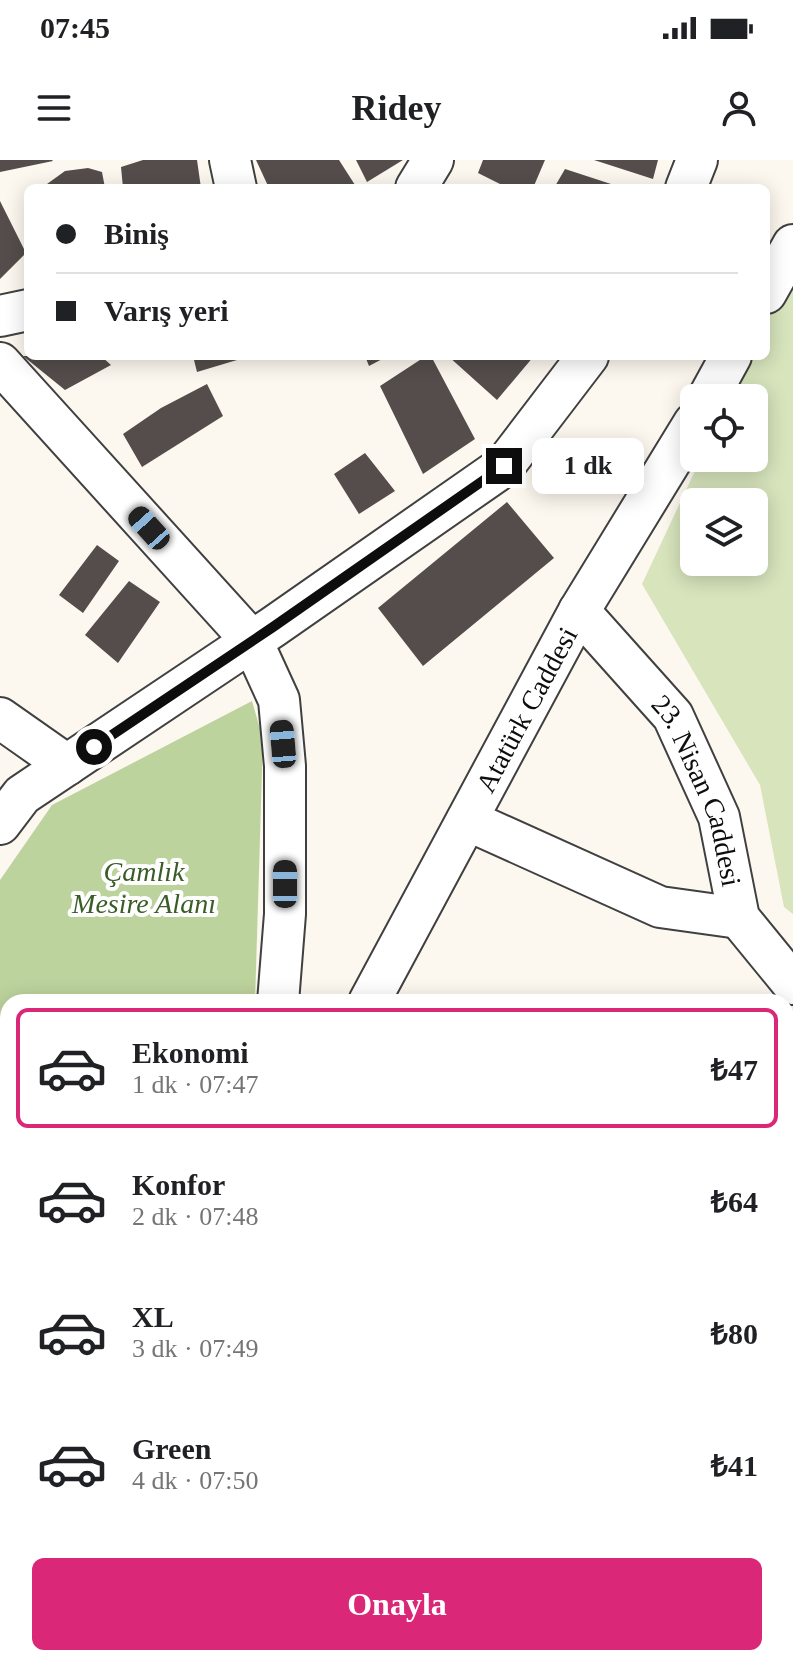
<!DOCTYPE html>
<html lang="tr">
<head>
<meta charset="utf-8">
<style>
	body { margin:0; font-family:Georgia,serif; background:#f6f6f6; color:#202124; height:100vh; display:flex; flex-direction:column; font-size:30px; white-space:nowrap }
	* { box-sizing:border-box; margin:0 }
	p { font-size:26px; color:#757577 }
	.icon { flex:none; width:44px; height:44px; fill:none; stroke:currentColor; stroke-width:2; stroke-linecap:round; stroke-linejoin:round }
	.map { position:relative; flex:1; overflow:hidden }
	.drawer { position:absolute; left:0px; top:834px; width:794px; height:672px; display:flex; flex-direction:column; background:#fff; border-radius:24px 24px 0 0; box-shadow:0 4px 20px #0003 }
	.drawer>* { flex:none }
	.guide { position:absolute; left:24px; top:24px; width:746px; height:176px; border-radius:12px; box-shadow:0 4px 20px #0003; display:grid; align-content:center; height:176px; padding:0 32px; background:#fff }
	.fabs { position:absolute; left:680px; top:224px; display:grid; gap:16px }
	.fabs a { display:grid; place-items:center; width:88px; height:88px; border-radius:12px; background:#fff; box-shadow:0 4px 20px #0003; font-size:40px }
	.end { position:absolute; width:36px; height:36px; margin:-18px; border:10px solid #0d0d0d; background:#fff; box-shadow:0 0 0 4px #fff }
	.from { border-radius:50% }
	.bubble { position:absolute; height:56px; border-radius:12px; background:#fff; box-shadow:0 4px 20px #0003; font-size:26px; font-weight:600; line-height:56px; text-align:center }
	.car { position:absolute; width:24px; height:48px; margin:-24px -12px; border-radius:10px; box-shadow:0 0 6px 2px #0007; background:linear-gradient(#222 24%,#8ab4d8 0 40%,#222 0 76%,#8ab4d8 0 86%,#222 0) }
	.guide b { display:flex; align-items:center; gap:28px; height:76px; font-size:30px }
	.guide b+b { border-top:2px solid #e0e0e0 }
	.guide i { width:20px; height:20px; background:#202124 }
	ul { padding:14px 0 0; list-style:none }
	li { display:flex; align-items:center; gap:24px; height:120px; margin:0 16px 12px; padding:0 16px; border:4px solid transparent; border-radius:12px }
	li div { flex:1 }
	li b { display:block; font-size:30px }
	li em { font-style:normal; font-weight:600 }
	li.on { border-color:#db2777 }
	li>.icon { width:72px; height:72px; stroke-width:1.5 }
	.primary-button { display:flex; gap:16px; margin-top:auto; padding:16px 32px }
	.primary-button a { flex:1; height:92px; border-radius:12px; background:#db2777; color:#fff; font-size:32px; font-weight:600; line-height:92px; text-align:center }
	.status { display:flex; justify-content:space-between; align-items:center; height:56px; padding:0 40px; background:#fff; direction:ltr }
	.status svg { height:22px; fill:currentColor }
	header { display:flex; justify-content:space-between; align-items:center; height:104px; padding:0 32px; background:#fff; font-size:36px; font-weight:600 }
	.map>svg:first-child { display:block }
	.green { fill:#d7e4bc; fill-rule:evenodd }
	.forest { fill:#bdd39d }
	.building { fill:#544d4b }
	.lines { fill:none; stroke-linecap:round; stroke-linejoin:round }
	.minor-casing { stroke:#404040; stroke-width:44 }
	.minor { stroke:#fff; stroke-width:40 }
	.route { stroke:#0d0d0d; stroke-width:10 }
	.labels { text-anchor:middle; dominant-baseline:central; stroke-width:8; stroke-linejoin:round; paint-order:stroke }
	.street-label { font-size:28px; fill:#0d0d0d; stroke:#fff }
	.park-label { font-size:28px; font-style:italic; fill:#395d25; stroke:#fff }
</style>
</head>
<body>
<div class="status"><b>07:45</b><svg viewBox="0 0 49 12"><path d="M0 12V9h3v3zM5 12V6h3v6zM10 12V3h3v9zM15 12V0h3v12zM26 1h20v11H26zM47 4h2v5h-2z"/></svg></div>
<header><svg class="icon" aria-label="menu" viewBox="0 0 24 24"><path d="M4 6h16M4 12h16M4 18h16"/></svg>Ridey<svg class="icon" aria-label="person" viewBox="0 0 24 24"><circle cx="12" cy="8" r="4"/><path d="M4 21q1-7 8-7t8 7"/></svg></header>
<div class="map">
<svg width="793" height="1506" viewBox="0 0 793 1506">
	<rect width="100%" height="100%" fill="#fdf8ef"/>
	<path class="green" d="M 793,102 L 793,754 L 784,747 L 760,625 L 642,424 L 701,298 L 754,298 L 754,238 L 729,238 L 749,196 L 766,196 L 766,160 ZM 694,342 L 754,342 L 754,402 L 694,402 Z"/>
	<path class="forest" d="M 252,541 L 263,579 L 255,842 L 8,842 L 8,1498 L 0,1506 L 0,720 L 52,645 Z
		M 329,1498 L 539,1498 L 557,1506 L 326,1506 Z"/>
	<path class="building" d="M 0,0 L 52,0 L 53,1 L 0,12 Z
		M 143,0 L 197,0 L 201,28 L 123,28 L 121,7 Z
		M 256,0 L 339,0 L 355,25 L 349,28 L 269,28 Z
		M 356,0 L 403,0 L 367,22 Z
		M 483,0 L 545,0 L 533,28 L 508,28 L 478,13 Z
		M 594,0 L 658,0 L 653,19 Z
		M 88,8 L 102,12 L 105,28 L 48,28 L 47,24 L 65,11 Z
		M 565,9 L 611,24 L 619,28 L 554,28 Z
		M 0,41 L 26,93 L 0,119 Z
		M 23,196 L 101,196 L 111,205 L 65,230 Z
		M 193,196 L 247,196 L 247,197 L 197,212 Z
		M 365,196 L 388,196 L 369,206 Z
		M 426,196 L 431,196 L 475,279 L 423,314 L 380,226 Z
		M 448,196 L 534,196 L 497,240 Z
		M 207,224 L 223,256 L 142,307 L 123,274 L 161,248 Z
		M 365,293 L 395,331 L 359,354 L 334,314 Z
		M 507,342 L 554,398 L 423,506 L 378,448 Z
		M 97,385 L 119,401 L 83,453 L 59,435 Z
		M 129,421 L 160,442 L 118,503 L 85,475 Z
		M 786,1167 L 793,1167 L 793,1232 L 786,1231 Z
		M 786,1387 L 793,1387 L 793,1455 L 786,1455 Z
		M 86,1498 L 145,1498 L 141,1506 L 82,1506 Z"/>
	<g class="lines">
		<g class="minor-casing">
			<g id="minor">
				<path d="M 230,0 L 236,28"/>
				<path d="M 416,28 L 433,0"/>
				<path d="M 686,28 L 697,0"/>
				<path d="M 766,133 L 793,85"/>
				<path d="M 0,156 L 28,150"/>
				<path d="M 0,203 L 252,481 L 279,540 L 285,606 L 285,754 L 278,842"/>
				<path d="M 708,238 L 731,196"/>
				<path id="s1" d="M 579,451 L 673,556 L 719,657 L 739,758 L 793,824"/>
				<path d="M 0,558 L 67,605"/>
				<path d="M 467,660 L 660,747 L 739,758"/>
				<path d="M 0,664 L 22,635 L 273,467 L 504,306 L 588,196"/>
				<path id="s2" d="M 369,842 L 579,451 L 694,263"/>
				<path d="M 786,988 L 793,975"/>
				<path d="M 786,1114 L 793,1114"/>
				<path d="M 786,1142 L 793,1143"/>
				<path d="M 786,1472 L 793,1476"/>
				<path d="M 13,1506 L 17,1498"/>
			</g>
		</g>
		<use href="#minor" class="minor"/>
	</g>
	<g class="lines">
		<path class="route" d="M 94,587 L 273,467 L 504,306"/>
	</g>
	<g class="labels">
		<g class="street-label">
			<text stroke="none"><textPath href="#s2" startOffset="332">Atatürk Caddesi</textPath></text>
			<text stroke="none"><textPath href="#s1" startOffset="220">23. Nisan Caddesi</textPath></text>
		</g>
		<g class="park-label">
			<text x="144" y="711">Çamlık<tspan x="144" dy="32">Mesire Alanı</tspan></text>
		</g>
	</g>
</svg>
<div class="fabs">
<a><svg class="icon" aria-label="locate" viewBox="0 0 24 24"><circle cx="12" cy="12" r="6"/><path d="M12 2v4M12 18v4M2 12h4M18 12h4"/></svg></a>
<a><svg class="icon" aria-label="layers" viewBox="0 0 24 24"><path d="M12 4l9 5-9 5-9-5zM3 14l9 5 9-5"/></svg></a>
</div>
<i class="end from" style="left:94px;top:587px"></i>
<i class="end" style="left:504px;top:306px"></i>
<div class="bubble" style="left:532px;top:278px;width:112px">1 dk</div>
<i class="car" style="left:149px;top:368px;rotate:318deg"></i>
<i class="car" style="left:283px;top:584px;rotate:355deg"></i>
<i class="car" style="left:285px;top:724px;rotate:0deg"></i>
<div class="guide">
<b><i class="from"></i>Biniş</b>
<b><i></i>Varış yeri</b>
</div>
<section class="drawer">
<ul>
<li class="on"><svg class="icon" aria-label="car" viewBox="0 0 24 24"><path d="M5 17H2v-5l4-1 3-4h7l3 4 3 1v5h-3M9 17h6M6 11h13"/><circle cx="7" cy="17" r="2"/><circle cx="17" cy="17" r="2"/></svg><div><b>Ekonomi</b><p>1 dk · 07:47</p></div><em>₺47</em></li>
<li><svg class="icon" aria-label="car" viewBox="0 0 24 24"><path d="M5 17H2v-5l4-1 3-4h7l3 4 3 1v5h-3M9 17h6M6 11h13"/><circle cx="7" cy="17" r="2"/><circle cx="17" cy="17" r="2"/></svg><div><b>Konfor</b><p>2 dk · 07:48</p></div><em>₺64</em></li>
<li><svg class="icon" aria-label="car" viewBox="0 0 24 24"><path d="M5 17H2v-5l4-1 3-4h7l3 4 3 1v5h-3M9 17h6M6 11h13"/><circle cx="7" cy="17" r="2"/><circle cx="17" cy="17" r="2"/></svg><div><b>XL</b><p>3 dk · 07:49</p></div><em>₺80</em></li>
<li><svg class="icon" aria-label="car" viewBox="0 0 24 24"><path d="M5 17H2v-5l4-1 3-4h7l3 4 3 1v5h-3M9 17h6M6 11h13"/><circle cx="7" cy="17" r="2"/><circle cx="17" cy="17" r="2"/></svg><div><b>Green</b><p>4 dk · 07:50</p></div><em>₺41</em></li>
</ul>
<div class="primary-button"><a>Onayla</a></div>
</section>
</div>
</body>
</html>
